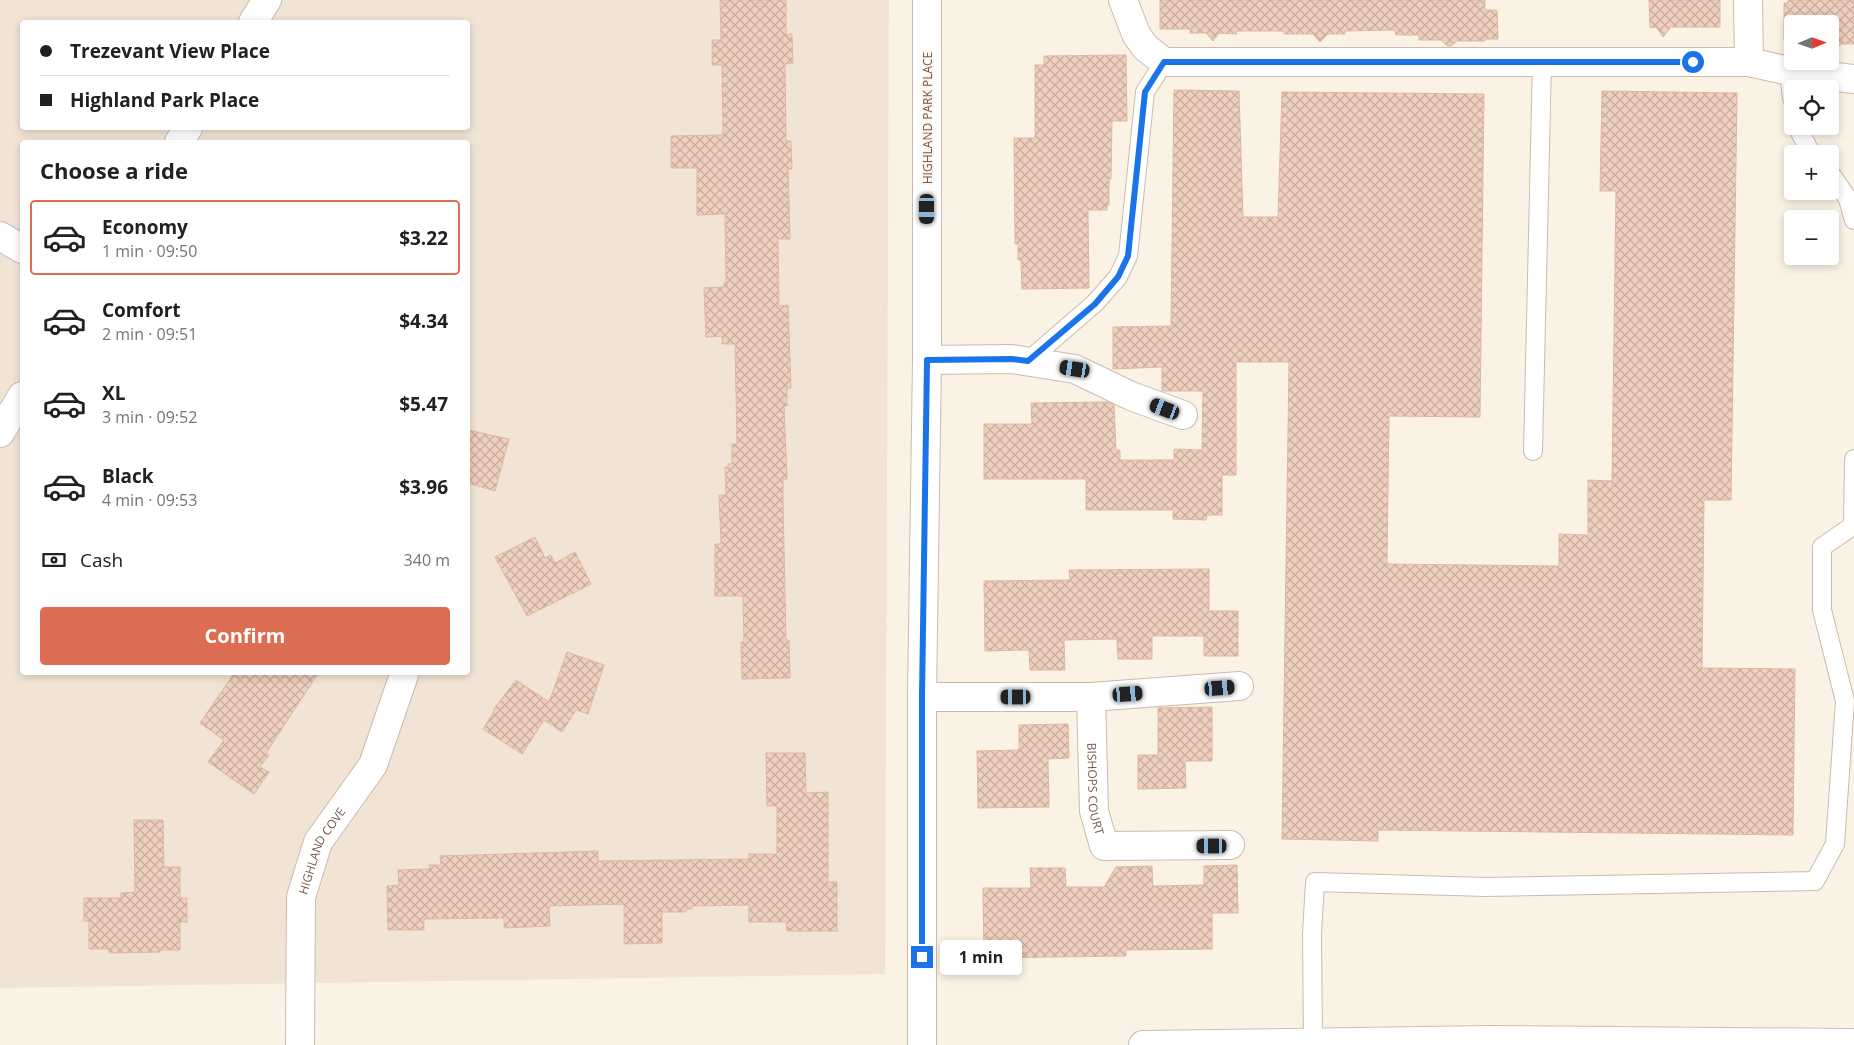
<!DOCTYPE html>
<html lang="en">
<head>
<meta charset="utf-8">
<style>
	body { margin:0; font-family:"Open Sans",sans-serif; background:#f6f6f6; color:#202124; height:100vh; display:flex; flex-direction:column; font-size:19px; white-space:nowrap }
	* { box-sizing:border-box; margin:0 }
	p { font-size:16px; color:#757577 }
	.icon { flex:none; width:28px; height:28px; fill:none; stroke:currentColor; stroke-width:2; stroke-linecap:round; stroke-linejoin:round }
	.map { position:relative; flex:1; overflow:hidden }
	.sheet { position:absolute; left:20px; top:140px; width:450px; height:535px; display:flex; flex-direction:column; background:#fff; border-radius:5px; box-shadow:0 2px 8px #0003 }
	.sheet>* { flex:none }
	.top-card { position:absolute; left:20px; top:20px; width:450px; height:110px; border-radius:5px; box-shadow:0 2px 8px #0003; display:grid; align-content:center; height:110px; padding:0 20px; background:#fff }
	.needle { width:32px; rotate:88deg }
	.tools { position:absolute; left:1784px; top:15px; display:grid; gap:10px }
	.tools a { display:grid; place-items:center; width:55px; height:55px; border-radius:5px; background:#fff; box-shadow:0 2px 8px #0003; font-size:25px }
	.end { position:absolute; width:22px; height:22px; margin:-11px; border:6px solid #1a73e8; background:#fff; box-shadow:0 0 0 2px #fff }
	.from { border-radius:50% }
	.bubble { position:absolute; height:35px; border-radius:5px; background:#fff; box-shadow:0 2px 8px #0003; font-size:16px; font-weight:700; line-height:35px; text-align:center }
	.car { position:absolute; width:15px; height:30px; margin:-15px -8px; border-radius:6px; box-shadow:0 0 4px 1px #0007; background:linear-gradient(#222 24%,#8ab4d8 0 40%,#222 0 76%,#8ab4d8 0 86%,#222 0) }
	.top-card b { display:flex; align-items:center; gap:18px; height:48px; font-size:19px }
	.top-card b+b { border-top:1px solid #e0e0e0 }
	.top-card i { width:12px; height:12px; background:#202124 }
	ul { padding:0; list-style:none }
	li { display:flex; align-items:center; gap:15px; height:75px; margin:0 10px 8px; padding:0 10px; border:2px solid transparent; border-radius:5px }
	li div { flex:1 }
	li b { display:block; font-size:19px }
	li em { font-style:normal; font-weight:700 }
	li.on { border-color:#dd6d52 }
	li>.icon { width:45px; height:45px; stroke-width:1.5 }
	h2 { padding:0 20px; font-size:22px; line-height:60px }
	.pay { display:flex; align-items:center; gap:12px; height:55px; padding:0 20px; font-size:19px }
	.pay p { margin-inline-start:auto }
	.action { display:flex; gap:10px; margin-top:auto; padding:10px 20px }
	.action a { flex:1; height:58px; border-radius:5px; background:#dd6d52; color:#fff; font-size:20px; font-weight:700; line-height:58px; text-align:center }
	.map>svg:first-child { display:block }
	.residential { fill:#f2e4d5; fill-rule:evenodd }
	.building { fill:url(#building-cross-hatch); stroke:#e0b7a0 }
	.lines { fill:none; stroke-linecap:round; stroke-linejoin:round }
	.service-casing { stroke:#ccbaad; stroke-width:20 }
	.minor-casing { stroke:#ccbaad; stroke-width:30 }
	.secondary-casing { stroke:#d1bcad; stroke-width:30 }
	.service { stroke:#fff; stroke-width:18 }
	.minor { stroke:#fff; stroke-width:28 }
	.secondary { stroke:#fff; stroke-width:28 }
	.route { stroke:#1a73e8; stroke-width:6 }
	.labels { text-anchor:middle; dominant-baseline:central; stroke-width:4; stroke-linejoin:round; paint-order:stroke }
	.street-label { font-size:12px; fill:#72594c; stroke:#fef6ec }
</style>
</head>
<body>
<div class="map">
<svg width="1854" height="1045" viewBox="0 0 1854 1045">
	<defs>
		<pattern id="building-cross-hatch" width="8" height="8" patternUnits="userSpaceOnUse" patternTransform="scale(1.25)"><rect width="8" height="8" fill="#efd0bf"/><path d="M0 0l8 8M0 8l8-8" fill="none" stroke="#c6ac9d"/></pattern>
	</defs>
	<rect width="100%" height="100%" fill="#fbf2e6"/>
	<path class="residential" d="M 0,0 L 889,0 L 885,974 L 0,988 ZM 22,22 L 468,22 L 468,128 L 22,128 ZM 22,142 L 468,142 L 468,672 L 22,672 Z"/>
	<path class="building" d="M 720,0 L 786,0 L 786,34 L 792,34 L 793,63 L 785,64 L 786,141 L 791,141 L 792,169 L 788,169 L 790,239 L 778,239 L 779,306 L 788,305 L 791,388 L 787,388 L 787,406 L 784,406 L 787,479 L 783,479 L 783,500 L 786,640 L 789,640 L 790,678 L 742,679 L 741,642 L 744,642 L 743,596 L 715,596 L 715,544 L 721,544 L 719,495 L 726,495 L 725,467 L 728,467 L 728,464 L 732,464 L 732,444 L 737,444 L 735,344 L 722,344 L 722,336 L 706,337 L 704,288 L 724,287 L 724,283 L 726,283 L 725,214 L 697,215 L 697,168 L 671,168 L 671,136 L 723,135 L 722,65 L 712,65 L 712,40 L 721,40 Z
		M 1160,0 L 1485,0 L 1485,10 L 1497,10 L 1498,39 L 1485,39 L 1485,41 L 1457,41 L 1451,46 L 1447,46 L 1441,40 L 1419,40 L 1419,35 L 1396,35 L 1395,30 L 1345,31 L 1345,34 L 1328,34 L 1320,42 L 1313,34 L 1284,34 L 1284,31 L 1236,31 L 1237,34 L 1219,33 L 1213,41 L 1206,33 L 1190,33 L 1190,29 L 1160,29 Z
		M 1649,0 L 1720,0 L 1720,27 L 1671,27 L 1663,37 L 1656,27 L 1650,28 Z
		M 1788,0 L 1854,0 L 1854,44 L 1841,44 L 1834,51 L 1830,47 L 1830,24 L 1792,24 L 1792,40 L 1784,40 L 1784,3 L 1788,3 Z
		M 1126,55 L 1127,121 L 1112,121 L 1111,179 L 1109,179 L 1109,205 L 1107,205 L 1107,210 L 1088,210 L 1089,288 L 1022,289 L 1021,260 L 1018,260 L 1018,244 L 1015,244 L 1014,138 L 1035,138 L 1035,65 L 1044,65 L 1044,56 Z
		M 1174,90 L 1239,91 L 1243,217 L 1278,217 L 1282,92 L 1484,94 L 1480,417 L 1389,416 L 1387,564 L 1559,566 L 1559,534 L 1588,535 L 1588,480 L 1612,481 L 1616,191 L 1600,191 L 1602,91 L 1737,93 L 1731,500 L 1704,500 L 1702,668 L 1795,669 L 1793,835 L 1378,830 L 1378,841 L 1282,839 L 1289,362 L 1236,362 L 1236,475 L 1222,475 L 1222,515 L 1207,515 L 1206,520 L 1173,519 L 1173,510 L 1086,510 L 1086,479 L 984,479 L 984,424 L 1032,424 L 1031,403 L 1107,402 L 1114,405 L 1116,450 L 1120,450 L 1120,460 L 1174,460 L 1174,449 L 1202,450 L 1203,391 L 1162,391 L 1162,367 L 1113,369 L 1113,327 L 1171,326 Z
		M 468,430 L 509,439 L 495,491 L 468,483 Z
		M 535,537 L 545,558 L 551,555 L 555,563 L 575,552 L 591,584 L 527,616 L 495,557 Z
		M 1209,569 L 1209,611 L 1238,611 L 1238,656 L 1204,656 L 1204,636 L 1152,636 L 1152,659 L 1118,659 L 1117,639 L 1064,640 L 1065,670 L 1030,670 L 1029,650 L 985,651 L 984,581 L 1070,580 L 1069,570 Z
		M 567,652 L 604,665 L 588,714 L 576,710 L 562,732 L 544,720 L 522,754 L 483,729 L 494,711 L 493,710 L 516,680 L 549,702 Z
		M 235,672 L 319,672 L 266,753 L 269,755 L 260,767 L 269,772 L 254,794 L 208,762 L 224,740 L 200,723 Z
		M 1212,707 L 1212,761 L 1185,761 L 1186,788 L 1138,789 L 1138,755 L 1158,755 L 1158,708 Z
		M 1068,724 L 1069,758 L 1048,759 L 1049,807 L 978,808 L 977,751 L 1019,750 L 1019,725 Z
		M 766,753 L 805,753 L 806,793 L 828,792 L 828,882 L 837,882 L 837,931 L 787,931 L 786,922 L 749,922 L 749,905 L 692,906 L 692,909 L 686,909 L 686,912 L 662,912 L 662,943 L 624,944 L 624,904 L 549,906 L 550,926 L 504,928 L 504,918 L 424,919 L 424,930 L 388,930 L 387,886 L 399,885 L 398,870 L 430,869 L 429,865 L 441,865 L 440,856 L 598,851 L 598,861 L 749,859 L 749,854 L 777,854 L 777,806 L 767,806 Z
		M 134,820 L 163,820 L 164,867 L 180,867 L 180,898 L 187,898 L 187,922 L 180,922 L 180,950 L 160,950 L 160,952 L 109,953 L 109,949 L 89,949 L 89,921 L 84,921 L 84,898 L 121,898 L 121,893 L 135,892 Z
		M 1237,865 L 1238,913 L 1212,913 L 1212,949 L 1126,950 L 1126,956 L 984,958 L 983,888 L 1031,888 L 1030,868 L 1065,868 L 1066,887 L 1104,887 L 1116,867 L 1152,866 L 1153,886 L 1204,885 L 1204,866 Z"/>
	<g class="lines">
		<g class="service-casing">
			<path id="service" d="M 1789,71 L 1792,98
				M 1797,126 L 1808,148 L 1813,154
				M 1830,173 L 1848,199 L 1854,220
				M 1028,361 L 1095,303 L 1118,277 L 1128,256 L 1145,92 L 1164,62
				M 1533,451 L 1542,62
				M 1853,525 L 1854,459
				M 1313,1043 L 1312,934 L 1315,882 L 1486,887 L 1815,881 L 1835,844 L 1845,701 L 1822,610 L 1822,547 L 1854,525"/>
		</g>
		<g class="minor-casing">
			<g id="minor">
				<path d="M 1123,0 L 1136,34 L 1145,47 L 1164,62 L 1749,62"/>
				<path d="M 1748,0 L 1749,62 L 1789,71 L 1854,79"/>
				<path d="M 253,22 L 267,0"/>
				<path d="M 179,142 L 188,128"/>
				<path d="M 0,236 L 22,249"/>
				<path d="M 927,360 L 1012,359 L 1075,369 L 1131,396 L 1183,415"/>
				<path d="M 0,433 L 22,396"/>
				<path d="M 922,697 L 1091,697 L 1239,686"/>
				<path id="s1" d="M 1091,697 L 1094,811 L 1104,846 L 1230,845"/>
				<path id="s2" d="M 300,1045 L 301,897 L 318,842 L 373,765 L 405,672"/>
				<path d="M 922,1045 L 922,697 L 927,360 L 927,0"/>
			</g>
		</g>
		<g class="secondary-casing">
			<path id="secondary" d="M 1143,1045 L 1491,1040 L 1854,1043"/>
		</g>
		<use href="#service" class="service"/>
		<use href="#minor" class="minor"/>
		<use href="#secondary" class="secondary"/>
	</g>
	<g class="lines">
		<path class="route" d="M 922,957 L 922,697 L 927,360 L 1012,359 L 1028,361 L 1095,304 L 1118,277 L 1128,256 L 1145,92 L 1164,62 L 1693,62"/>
	</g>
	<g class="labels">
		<g class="street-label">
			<text transform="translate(927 118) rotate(-90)">HIGHLAND PARK PLACE</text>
			<text stroke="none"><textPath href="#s1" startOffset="92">BISHOPS COURT</textPath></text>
			<text stroke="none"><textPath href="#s2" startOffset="199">HIGHLAND COVE</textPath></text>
		</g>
	</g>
</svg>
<div class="tools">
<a><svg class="needle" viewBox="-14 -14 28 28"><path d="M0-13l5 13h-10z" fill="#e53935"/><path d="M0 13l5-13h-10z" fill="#757577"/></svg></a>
<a><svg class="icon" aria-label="locate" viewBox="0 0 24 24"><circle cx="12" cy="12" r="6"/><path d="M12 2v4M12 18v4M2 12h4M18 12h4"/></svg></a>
<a>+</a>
<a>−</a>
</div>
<i class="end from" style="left:1693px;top:62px"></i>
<i class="end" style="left:922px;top:957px"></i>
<div class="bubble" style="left:940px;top:940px;width:82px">1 min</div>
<i class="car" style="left:927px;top:209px;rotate:180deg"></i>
<i class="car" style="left:1075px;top:369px;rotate:279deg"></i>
<i class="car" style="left:1165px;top:409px;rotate:291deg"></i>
<i class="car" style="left:1220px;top:688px;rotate:86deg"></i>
<i class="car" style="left:1128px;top:694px;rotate:86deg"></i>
<i class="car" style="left:1016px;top:697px;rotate:270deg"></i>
<i class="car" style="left:1212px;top:846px;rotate:270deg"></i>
<div class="top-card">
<b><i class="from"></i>Trezevant View Place</b>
<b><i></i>Highland Park Place</b>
</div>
<section class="sheet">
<h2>Choose a ride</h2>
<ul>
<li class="on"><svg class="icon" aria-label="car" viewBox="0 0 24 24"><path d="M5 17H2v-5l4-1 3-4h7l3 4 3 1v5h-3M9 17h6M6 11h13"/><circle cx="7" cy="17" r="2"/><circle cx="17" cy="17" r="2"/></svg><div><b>Economy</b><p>1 min · 09:50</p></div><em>$3.22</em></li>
<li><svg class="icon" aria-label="car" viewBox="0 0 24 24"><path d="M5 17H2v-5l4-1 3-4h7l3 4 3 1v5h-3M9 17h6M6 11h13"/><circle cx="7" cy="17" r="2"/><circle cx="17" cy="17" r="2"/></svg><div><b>Comfort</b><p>2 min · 09:51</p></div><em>$4.34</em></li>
<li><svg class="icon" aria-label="car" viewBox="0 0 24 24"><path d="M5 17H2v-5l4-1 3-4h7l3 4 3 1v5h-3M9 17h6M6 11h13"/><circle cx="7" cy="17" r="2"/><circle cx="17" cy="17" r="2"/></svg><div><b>XL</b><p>3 min · 09:52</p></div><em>$5.47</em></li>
<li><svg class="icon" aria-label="car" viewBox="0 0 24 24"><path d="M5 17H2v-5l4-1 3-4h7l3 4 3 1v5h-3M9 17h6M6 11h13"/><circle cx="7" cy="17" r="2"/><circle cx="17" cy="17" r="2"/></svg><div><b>Black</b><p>4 min · 09:53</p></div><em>$3.96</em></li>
</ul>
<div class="pay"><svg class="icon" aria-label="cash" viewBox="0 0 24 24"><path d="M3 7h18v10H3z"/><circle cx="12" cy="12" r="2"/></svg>Cash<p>340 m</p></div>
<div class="action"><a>Confirm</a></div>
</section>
</div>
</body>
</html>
